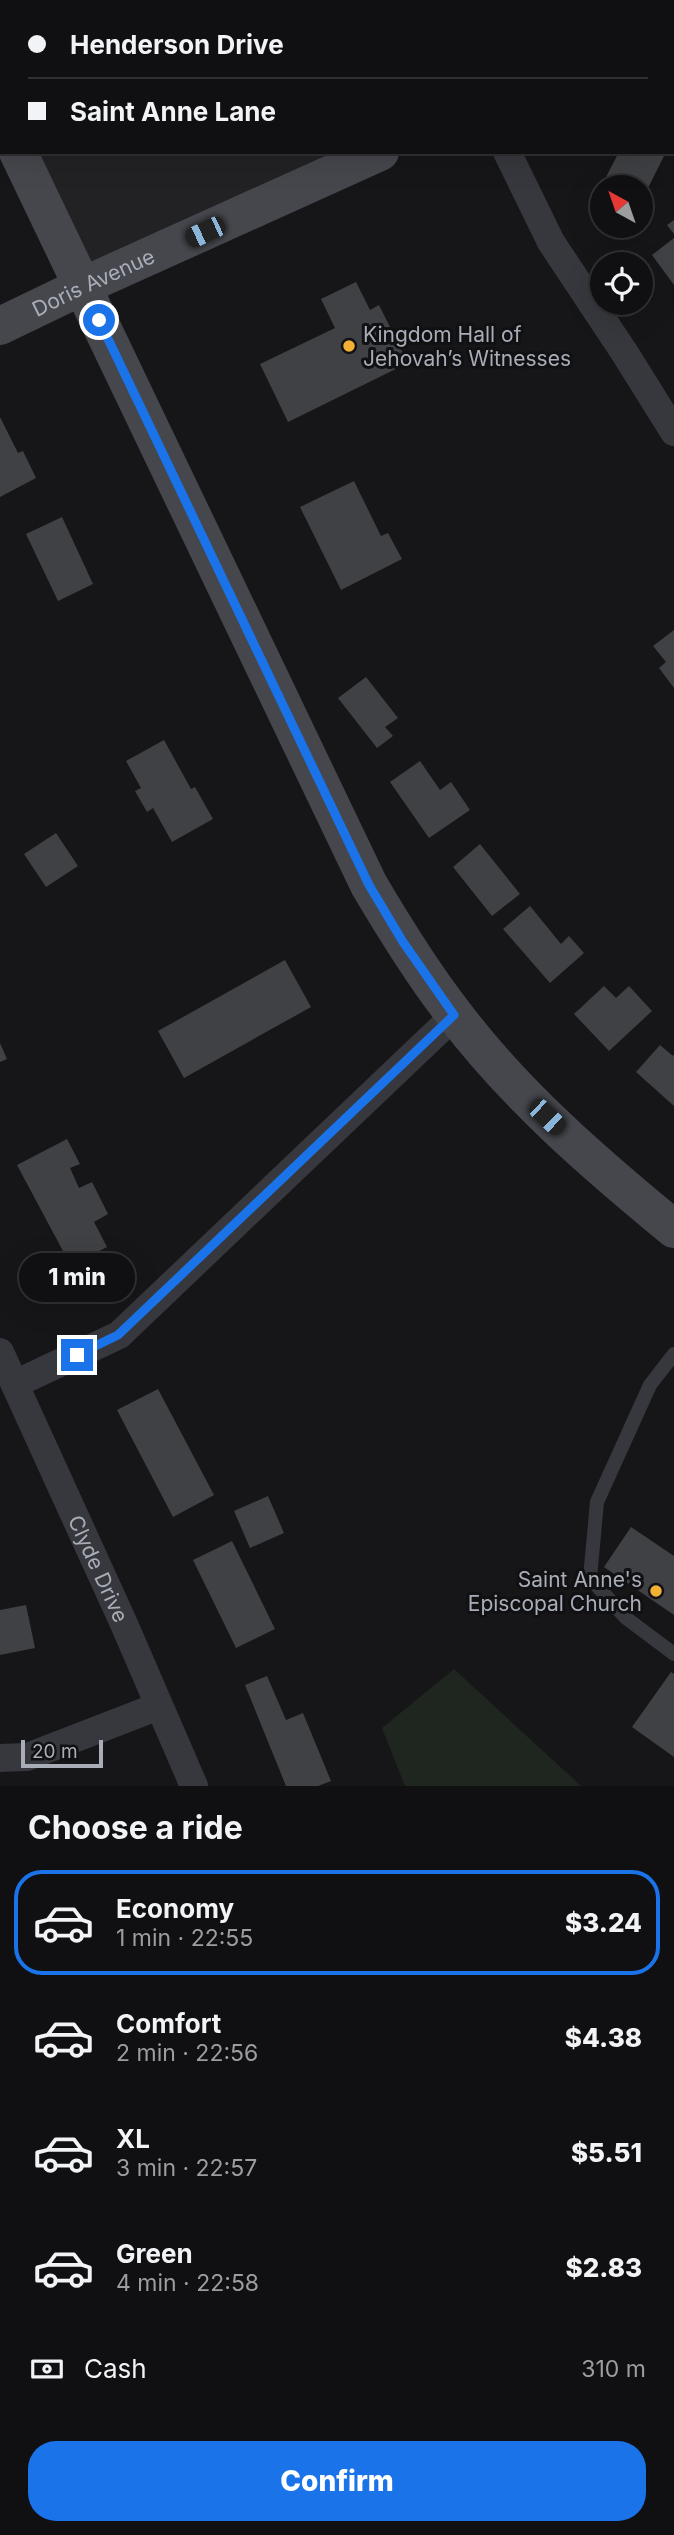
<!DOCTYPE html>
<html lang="en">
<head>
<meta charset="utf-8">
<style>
	body { margin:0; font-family:Inter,sans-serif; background:#19191b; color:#f1f3f6; height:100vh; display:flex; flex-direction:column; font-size:26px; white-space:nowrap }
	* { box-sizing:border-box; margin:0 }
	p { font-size:23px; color:#9c9d9f }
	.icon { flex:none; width:38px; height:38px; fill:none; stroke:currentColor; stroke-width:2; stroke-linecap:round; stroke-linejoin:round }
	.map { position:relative; height:1786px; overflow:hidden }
	.side { display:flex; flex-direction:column; background:#101012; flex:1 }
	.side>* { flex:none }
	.guide { position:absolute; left:0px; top:0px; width:676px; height:154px; box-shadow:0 7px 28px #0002,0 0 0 2px #303032; display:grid; align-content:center; height:154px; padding:0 28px; background:#101012 }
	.needle { width:46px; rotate:320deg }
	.buttons { position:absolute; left:590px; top:175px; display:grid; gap:14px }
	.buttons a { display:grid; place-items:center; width:63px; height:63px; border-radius:50%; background:#101012; box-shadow:0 7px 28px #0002,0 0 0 2px #303032; font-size:35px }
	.scale { position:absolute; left:21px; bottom:18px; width:82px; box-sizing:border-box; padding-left:7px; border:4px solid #a8adb8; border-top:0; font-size:19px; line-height:24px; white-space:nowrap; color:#a8adb8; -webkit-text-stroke:5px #111113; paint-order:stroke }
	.end { position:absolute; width:32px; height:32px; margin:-16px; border:9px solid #1a73e8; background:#fff; box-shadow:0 0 0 4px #fff }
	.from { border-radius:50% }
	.bubble { position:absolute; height:49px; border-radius:24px; background:#101012; box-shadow:0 7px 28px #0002,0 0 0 2px #303032; font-size:23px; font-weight:800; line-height:49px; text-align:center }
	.car { position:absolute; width:21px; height:42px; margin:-21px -10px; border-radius:9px; box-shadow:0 0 5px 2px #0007; background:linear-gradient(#222 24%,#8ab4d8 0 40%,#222 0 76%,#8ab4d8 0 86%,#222 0) }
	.guide b { display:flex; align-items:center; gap:24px; height:66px; font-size:26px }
	.guide b+b { border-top:2px solid #303032 }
	.guide i { width:18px; height:18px; background:#f1f3f6 }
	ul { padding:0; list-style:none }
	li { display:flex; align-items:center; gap:21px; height:105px; margin:0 14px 10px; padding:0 14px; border:4px solid transparent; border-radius:28px }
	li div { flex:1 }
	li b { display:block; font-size:26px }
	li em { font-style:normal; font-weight:800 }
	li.selected { border-color:#1a73e8 }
	li>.icon { width:63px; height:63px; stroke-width:1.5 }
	h2 { padding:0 28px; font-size:32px; line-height:84px }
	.pay { display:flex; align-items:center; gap:18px; height:77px; padding:0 28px; font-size:26px }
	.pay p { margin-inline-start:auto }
	.button { display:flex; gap:14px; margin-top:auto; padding:14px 28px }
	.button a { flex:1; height:80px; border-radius:28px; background:#1a73e8; color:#fff; font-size:28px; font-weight:800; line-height:80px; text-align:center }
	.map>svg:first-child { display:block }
	.built { fill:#222225 }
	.green { fill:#1e261f }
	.building { fill:#404145 }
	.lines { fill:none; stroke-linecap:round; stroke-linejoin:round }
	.lane { stroke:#37383d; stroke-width:14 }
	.street { stroke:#37383d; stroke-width:28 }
	.secondary { stroke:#45474d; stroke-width:38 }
	.route { stroke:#1a73e8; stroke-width:9 }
	.poi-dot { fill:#f2b134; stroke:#111113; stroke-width:2.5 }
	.labels { text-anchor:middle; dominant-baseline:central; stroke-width:6; stroke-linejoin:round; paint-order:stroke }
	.street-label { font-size:21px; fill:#a8adb8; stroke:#111113 }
	.poi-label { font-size:21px; fill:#a8adb8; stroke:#111113; text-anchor:start }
</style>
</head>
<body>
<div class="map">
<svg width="674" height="1786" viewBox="0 0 674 1786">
	<rect width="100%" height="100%" fill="#161618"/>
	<path class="built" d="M 0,0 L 381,0 L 382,2 L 2,2 L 2,118 Z
		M 18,152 L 380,152 L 83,286 Z"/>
	<path class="green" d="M 454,1669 L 581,1786 L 405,1786 L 382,1728 Z"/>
	<path class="building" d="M 619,152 L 666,152 L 644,196 L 640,195 L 640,187 L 626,187 L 606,177 Z
		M 674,220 L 674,234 L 667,225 Z
		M 674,238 L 674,285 L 652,255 Z
		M 356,282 L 370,310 L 379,305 L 408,363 L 288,422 L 260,364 L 335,328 L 321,299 Z
		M 0,417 L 18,453 L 23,451 L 36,478 L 0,497 Z
		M 354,481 L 381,536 L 388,533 L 402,559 L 341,590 L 300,507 Z
		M 62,517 L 93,584 L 58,601 L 26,534 Z
		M 674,630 L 674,688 L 659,668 L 666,662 L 653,646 Z
		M 366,677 L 398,718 L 385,727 L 393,736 L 377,748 L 338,698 Z
		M 164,740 L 191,789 L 195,787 L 213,819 L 172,842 L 153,808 L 147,812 L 135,791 L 141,788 L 126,761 Z
		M 420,761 L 440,790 L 451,782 L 470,810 L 429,838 L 390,782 Z
		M 56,833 L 78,866 L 46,887 L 24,854 Z
		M 480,844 L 520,894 L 492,916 L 453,867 Z
		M 530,906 L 561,944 L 569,936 L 584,953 L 550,983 L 503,929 Z
		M 285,960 L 311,1007 L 184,1078 L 158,1031 Z
		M 604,986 L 616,998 L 629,986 L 652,1011 L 609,1051 L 574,1014 Z
		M 0,1043 L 7,1059 L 0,1062 Z
		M 660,1045 L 673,1056 L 674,1054 L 674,1106 L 636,1072 Z
		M 67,1139 L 80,1164 L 70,1168 L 79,1188 L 92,1182 L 108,1214 L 94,1222 L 107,1247 L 71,1266 L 17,1165 Z
		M 158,1389 L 214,1495 L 173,1517 L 117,1410 Z
		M 268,1496 L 284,1533 L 250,1548 L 234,1511 Z
		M 631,1527 L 674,1556 L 674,1615 L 604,1567 Z
		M 232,1541 L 275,1629 L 236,1648 L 193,1560 Z
		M 26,1605 L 35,1648 L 0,1655 L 0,1610 Z
		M 671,1672 L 674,1674 L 674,1757 L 632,1727 Z
		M 267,1676 L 286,1720 L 303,1713 L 331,1781 L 318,1786 L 286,1786 L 245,1685 Z"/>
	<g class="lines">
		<path class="lane" d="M 674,1354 L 650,1385 L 597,1502 L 590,1578 L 626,1618 L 674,1654"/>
		<g class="street">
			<path d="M 507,152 L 551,242 L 626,355 L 674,432"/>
			<path id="s1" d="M 0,1352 L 124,1624 L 194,1786"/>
			<path d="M 15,1384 L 119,1335 L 455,1015"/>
			<path d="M 0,1758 L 27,1757 L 159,1706"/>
		</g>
		<g class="secondary">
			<path d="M 0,115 L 2,118"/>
			<path d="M 18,152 L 369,885 C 395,929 422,973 454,1014 C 516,1096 595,1164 674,1229"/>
			<path id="s2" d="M 0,326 L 83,286 L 380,152"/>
		</g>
	</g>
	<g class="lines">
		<path class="route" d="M 77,1355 L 118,1335 L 454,1015 L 403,942 L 369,885 L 99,320"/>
	</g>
	<g class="poi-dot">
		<circle cx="349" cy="346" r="7"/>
		<circle cx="656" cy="1591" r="7"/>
	</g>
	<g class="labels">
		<g class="street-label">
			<text stroke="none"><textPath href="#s2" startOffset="103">Doris Avenue</textPath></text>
			<text stroke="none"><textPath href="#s1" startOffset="238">Clyde Drive</textPath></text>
		</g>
		<g class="poi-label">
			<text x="363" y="334">Kingdom Hall of<tspan x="363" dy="24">Jehovah’s Witnesses</tspan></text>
			<text x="642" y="1579" text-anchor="end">Saint Anne's<tspan x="642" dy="24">Episcopal Church</tspan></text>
		</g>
	</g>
</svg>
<div class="buttons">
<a><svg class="needle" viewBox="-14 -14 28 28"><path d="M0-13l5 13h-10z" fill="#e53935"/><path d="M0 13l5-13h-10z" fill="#9c9d9f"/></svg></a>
<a><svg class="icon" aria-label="locate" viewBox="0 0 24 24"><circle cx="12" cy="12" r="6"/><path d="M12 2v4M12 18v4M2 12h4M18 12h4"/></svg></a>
</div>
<div class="scale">20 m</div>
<i class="end from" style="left:99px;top:320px"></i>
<i class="end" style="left:77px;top:1355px"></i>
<div class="bubble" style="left:19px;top:1253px;width:116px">1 min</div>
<i class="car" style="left:205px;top:232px;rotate:245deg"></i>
<i class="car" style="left:547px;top:1117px;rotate:134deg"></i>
<div class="guide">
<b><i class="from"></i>Henderson Drive</b>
<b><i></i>Saint Anne Lane</b>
</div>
</div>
<section class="side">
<h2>Choose a ride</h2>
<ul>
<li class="selected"><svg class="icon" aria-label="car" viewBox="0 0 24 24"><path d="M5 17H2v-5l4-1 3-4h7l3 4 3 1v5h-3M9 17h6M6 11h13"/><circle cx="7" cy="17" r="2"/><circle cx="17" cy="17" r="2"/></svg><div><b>Economy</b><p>1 min · 22:55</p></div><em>$3.24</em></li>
<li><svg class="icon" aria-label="car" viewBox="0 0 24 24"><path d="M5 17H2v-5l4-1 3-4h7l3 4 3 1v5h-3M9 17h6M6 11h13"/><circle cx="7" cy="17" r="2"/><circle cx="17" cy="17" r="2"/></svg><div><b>Comfort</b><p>2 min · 22:56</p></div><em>$4.38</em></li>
<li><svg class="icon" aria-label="car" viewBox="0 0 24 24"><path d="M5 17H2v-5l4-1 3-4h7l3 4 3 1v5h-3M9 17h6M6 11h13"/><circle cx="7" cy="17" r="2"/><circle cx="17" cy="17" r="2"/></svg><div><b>XL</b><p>3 min · 22:57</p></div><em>$5.51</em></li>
<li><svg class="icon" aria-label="car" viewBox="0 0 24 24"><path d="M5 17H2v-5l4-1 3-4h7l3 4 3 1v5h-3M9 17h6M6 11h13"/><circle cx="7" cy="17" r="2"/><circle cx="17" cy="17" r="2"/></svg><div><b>Green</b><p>4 min · 22:58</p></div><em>$2.83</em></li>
</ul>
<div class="pay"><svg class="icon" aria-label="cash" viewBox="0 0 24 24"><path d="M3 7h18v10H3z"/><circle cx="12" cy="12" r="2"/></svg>Cash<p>310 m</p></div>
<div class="button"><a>Confirm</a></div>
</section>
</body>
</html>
